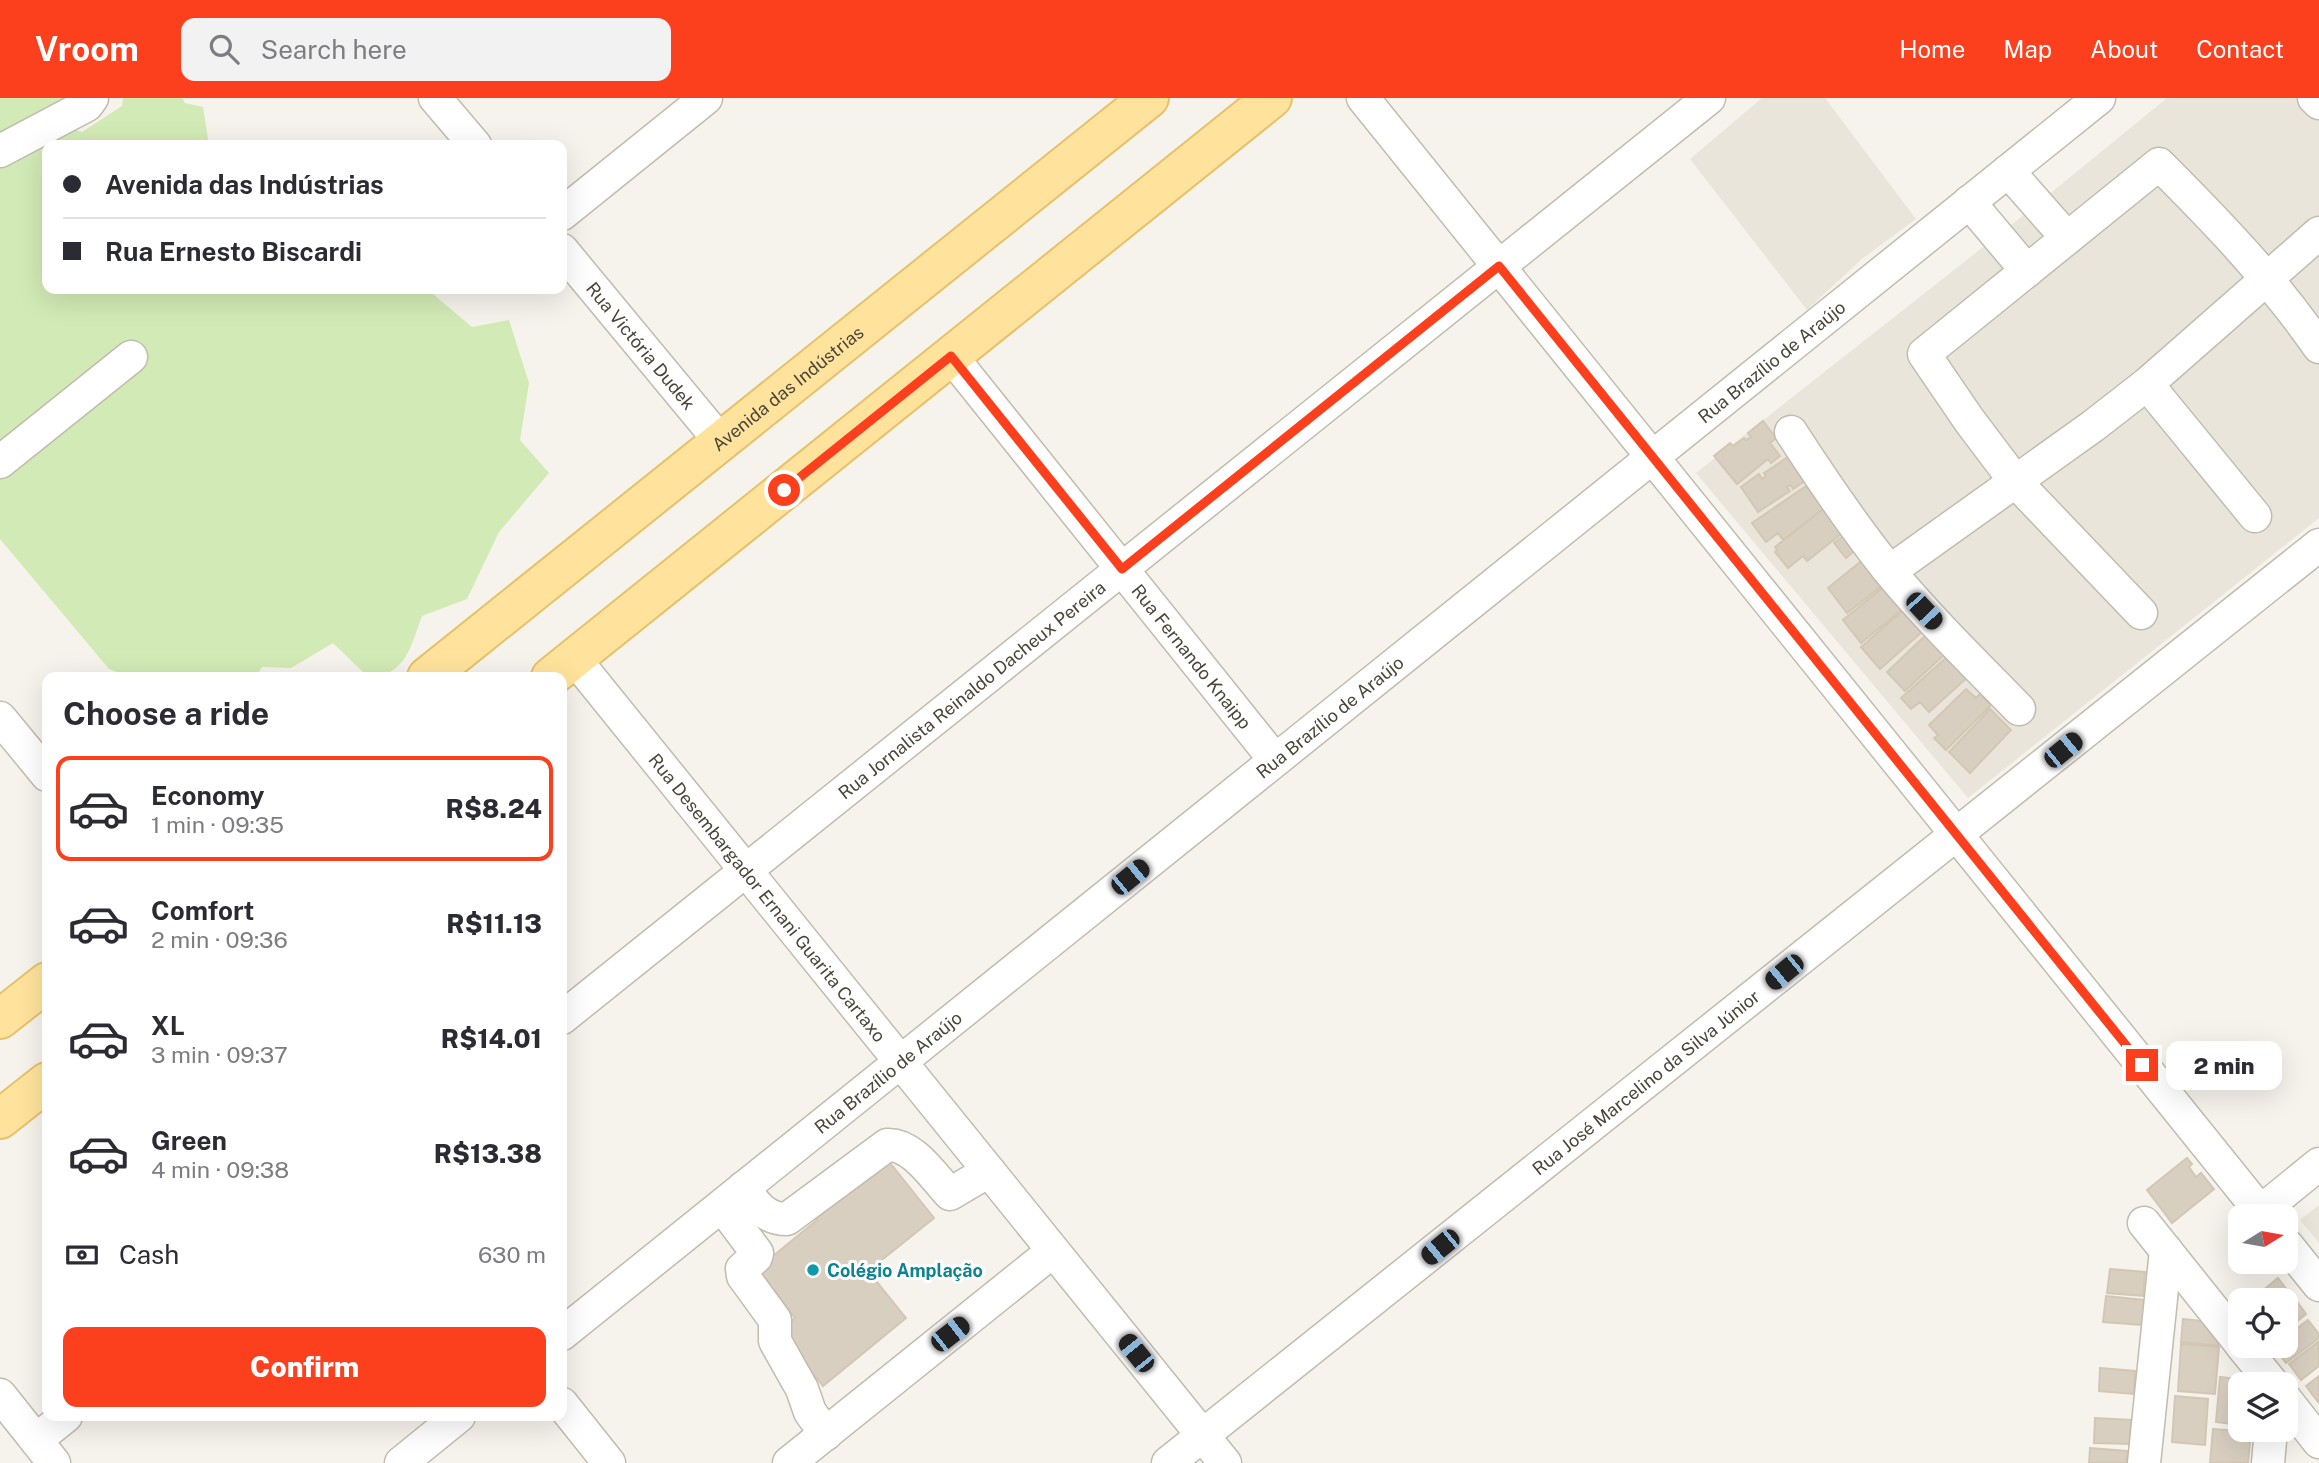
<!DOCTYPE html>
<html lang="en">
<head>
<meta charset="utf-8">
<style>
	body { margin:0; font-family:"Public Sans",sans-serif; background:#f2f2f3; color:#2b2b33; height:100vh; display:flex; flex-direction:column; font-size:26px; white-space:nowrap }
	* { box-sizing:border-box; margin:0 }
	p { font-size:23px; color:#7c7c81 }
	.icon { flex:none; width:38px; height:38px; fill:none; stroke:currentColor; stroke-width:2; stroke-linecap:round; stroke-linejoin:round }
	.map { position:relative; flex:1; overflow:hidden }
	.sheet { position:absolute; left:42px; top:574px; width:525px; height:749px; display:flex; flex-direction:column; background:#fff; border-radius:14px; box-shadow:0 7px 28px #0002 }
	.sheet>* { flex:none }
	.top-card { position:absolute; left:42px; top:42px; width:525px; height:154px; border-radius:14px; box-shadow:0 7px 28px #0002; display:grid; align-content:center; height:154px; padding:0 21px; background:#fff }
	.needle { width:46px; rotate:79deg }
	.buttons { position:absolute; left:2228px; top:1106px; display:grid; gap:14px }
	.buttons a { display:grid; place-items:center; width:70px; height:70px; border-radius:14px; background:#fff; box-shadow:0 7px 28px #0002; font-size:35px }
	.end { position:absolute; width:32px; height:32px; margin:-16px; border:9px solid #fc3f1d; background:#fff; box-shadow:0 0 0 4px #fff }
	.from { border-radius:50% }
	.bubble { position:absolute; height:49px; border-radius:14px; background:#fff; box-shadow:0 7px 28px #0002; font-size:23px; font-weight:800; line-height:49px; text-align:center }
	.car { position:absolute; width:21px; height:42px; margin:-21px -10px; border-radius:9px; box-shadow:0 0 5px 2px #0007; background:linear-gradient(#222 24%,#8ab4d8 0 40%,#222 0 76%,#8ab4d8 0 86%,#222 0) }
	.top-card b { display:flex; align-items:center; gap:24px; height:66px; font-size:26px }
	.top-card b+b { border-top:2px solid #e1e1e2 }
	.top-card i { width:18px; height:18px; background:#2b2b33 }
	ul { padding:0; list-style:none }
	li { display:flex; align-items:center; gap:21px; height:105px; margin:0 14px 10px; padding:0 7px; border:4px solid transparent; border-radius:14px }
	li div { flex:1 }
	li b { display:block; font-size:26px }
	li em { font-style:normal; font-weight:800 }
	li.selected { border-color:#fc3f1d }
	li>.icon { width:63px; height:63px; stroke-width:1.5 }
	h2 { padding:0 21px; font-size:32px; line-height:84px }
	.pay { display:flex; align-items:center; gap:18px; height:77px; padding:0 21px; font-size:26px }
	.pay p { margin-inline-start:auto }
	.button { display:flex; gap:14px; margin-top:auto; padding:14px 21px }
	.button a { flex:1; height:80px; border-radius:14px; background:#fc3f1d; color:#fff; font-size:28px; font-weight:800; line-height:80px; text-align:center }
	header { display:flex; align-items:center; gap:42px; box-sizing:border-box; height:98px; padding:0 35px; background:#fc3f1d; color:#fff }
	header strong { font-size:33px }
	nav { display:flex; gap:38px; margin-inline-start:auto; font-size:24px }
	.search { width:490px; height:63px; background:#f2f2f3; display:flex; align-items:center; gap:18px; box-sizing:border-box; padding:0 24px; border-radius:14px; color:#7c7c81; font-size:26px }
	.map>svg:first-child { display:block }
	.residential { fill:#eae5da }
	.green { fill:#d2eab5 }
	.building { fill:#d8cfc1; stroke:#d3c7b4; stroke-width:2 }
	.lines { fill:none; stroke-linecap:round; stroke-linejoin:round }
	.minor-casing { stroke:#c2bbae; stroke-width:35 }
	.major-casing { stroke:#e6c16a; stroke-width:42 }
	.minor { stroke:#fff; stroke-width:32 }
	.major { stroke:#ffe39c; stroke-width:38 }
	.route { stroke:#fc3f1d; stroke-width:9 }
	.culture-dot { fill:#0f9aa8; stroke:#fff; stroke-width:2.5 }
	.labels { text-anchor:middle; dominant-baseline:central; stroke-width:6; stroke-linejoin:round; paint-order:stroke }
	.street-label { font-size:18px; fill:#4b4439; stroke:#fff }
	.culture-label { font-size:18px; font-weight:bold; fill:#0d838f; stroke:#fff; text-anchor:start }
</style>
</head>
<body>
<header>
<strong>Vroom</strong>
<div class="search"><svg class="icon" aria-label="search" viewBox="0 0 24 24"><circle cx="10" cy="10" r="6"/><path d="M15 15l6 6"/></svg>Search here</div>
<nav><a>Home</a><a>Map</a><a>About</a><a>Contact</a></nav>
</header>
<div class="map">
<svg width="2319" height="1365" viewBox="0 0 2319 1365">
	<rect width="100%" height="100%" fill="#f6f3ec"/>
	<path class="residential" d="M 1762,0 L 1825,0 L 1916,121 L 1863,160 L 1807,212 L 1690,61 Z
		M 2167,0 L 2319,0 L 2319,420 L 1968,700 L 1696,375 L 2015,124 Z
		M 2319,1107 L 2319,1145 L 2300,1122 Z"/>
	<path class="green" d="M 0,0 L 73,0 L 59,27 L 82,34 L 122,8 L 123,0 L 182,0 L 185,5 L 203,9 L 209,47 L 47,47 L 47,191 L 427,191 L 472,229 L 509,222 L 529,285 L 520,342 L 549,375 L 499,434 L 467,501 L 422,518 C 411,547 406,579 368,579 L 333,545 L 291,570 L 262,569 L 256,579 L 130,579 L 109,571 L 0,441 Z"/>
	<path class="building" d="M 1763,323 L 1776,340 L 1770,345 L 1780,358 L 1771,365 L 1768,361 L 1737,386 L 1714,358 L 1730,345 L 1733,348 L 1744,340 L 1746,342 L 1751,339 L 1748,335 Z
		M 1794,355 L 1808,381 L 1793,391 L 1791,387 L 1787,389 L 1790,393 L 1758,414 L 1741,389 L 1759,376 L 1762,381 L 1766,378 L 1764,375 Z
		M 1806,388 L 1812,395 L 1814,393 L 1826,409 L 1783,442 L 1778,435 L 1766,444 L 1752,425 Z
		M 1828,407 L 1846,432 L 1807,463 L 1803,458 L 1788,470 L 1775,454 L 1777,452 L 1775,449 Z
		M 1847,435 L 1859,449 L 1846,460 L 1834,445 Z
		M 1864,461 L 1884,486 L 1847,515 L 1828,490 Z
		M 1886,487 L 1904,510 L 1861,545 L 1843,522 Z
		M 1905,511 L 1923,533 L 1880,571 L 1861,549 Z
		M 1926,537 L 1944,557 L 1905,593 L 1887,574 Z
		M 1949,557 L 1969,578 L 1929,614 L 1920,604 L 1911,611 L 1901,600 Z
		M 1966,591 L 1976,600 L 1980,596 L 1991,607 L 1946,652 L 1934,640 L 1938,637 L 1929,627 Z
		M 1990,611 L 2011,632 L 1970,675 L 1949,654 Z
		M 883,1056 L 934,1120 L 868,1173 L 906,1220 L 823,1288 L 779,1233 L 795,1220 L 757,1171 L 817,1122 L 811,1114 Z
		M 2187,1060 L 2192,1066 L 2189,1069 L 2196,1079 L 2201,1075 L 2214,1091 L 2172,1125 L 2147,1092 Z
		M 2110,1171 L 2145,1174 L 2143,1198 L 2107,1195 Z
		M 2278,1180 L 2291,1197 L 2284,1202 L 2251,1202 Z
		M 2106,1198 L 2144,1202 L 2142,1227 L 2103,1224 Z
		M 2293,1198 L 2306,1216 L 2286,1232 L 2286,1204 Z
		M 2183,1221 L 2220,1225 L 2218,1248 L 2181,1244 Z
		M 2308,1222 L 2319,1236 L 2319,1240 L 2286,1265 L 2273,1248 L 2286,1248 L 2286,1239 Z
		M 2318,1244 L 2319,1268 L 2301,1282 L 2289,1266 Z
		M 2181,1246 L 2219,1249 L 2215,1296 L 2178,1293 Z
		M 2100,1270 L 2135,1273 L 2134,1296 L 2099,1293 Z
		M 2319,1278 L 2319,1304 L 2318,1304 L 2306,1288 Z
		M 2220,1279 L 2256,1283 L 2255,1286 L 2240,1286 L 2240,1327 L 2216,1324 Z
		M 2175,1298 L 2208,1301 L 2205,1347 L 2172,1344 Z
		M 2095,1320 L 2131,1322 L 2130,1346 L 2094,1345 Z
		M 2213,1331 L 2251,1334 L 2248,1365 L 2210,1365 Z
		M 2090,1350 L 2127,1353 L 2126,1365 L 2089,1365 Z"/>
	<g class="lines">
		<g class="minor-casing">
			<g id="minor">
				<path d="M 435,0 L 475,47"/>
				<path d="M 1363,0 L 2264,1118"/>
				<path d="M 2314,0 L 2319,5"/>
				<path d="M 0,53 L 87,7 L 92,0"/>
				<path d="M 2008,73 L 2067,140"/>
				<path d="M 1969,104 L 2027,173"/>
				<path d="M 562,116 L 706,0"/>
				<path id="s1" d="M 562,152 L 721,344"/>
				<path id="s2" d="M 951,258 L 1275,662"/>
				<path d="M 2147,286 L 2255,418"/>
				<path d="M 1791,334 C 1822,382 1854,429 1890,474 C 1930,522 1975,566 2019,611"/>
				<path d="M 0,364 L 131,259"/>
				<path d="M 1890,473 L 2093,328 L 2147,286 L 2319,135"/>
				<path d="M 2141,515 L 2015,383 L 1969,322 L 1924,256 L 2159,66 C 2217,124 2272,181 2319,249"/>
				<path id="s3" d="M 574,560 L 1225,1365"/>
				<path d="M 0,620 L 47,677"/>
				<path id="s4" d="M 562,920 L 1709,0"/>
				<path d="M 743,1090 C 756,1107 765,1121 787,1121 L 887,1047 C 912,1045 934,1079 950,1096 L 989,1073"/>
				<path d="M 722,1108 L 757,1155 L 756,1159 L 742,1171 L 743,1178 L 775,1222 L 775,1243 L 802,1291 L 810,1314 L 826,1336"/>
				<path d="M 2260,1114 L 2319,1066"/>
				<path d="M 2144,1125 L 2240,1245"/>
				<path d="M 2286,1146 L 2319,1187"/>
				<path id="s5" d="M 562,1236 L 2099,0"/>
				<path d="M 2242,1248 L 2273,1286"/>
				<path d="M 0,1297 L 54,1365"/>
				<path d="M 2286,1302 L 2319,1344"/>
				<path d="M 562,1306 L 609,1365"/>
				<path d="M 36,1342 L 66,1318"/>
				<path d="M 401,1365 L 459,1318"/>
				<path d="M 789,1365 L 1053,1153"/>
				<path id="s6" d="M 1168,1365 L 2319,447"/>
				<path d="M 2144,1365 L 2166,1152"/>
				<path d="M 2268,1365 L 2271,1332"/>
			</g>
		</g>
		<g class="major-casing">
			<g id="major">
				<path id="s7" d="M 427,579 L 1149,0"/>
				<path d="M 551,579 L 1272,0"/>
				<path d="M 0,921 L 47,884"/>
				<path d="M 0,1021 L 47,984"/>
			</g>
		</g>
		<use href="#minor" class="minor"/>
		<use href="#major" class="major"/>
	</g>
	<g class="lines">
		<path class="route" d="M 784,392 L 951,258 L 1122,471 L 1499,168 L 2142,967"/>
	</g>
	<circle class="culture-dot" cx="813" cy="1172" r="7"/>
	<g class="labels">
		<g class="street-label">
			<text stroke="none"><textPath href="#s1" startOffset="124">Rua Victória Dudek</textPath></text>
			<text stroke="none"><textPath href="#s5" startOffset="1552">Rua Brazílio de Araújo</textPath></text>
			<text stroke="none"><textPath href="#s7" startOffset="462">Avenida das Indústrias</textPath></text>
			<text stroke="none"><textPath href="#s2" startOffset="385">Rua Fernando Knaipp</textPath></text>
			<text stroke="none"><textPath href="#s4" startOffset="525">Rua Jornalista Reinaldo Dacheux Pereira</textPath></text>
			<text stroke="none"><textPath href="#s5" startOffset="985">Rua Brazílio de Araújo</textPath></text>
			<text stroke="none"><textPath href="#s3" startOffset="308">Rua Desembargador Ernani Guarita Cartaxo</textPath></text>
			<text stroke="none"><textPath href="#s5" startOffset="418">Rua Brazílio de Araújo</textPath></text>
			<text stroke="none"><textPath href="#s6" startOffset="611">Rua José Marcelino da Silva Júnior</textPath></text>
		</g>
		<g class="culture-label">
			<text x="827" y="1172">Colégio Amplação</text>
		</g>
	</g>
</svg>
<div class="buttons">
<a><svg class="needle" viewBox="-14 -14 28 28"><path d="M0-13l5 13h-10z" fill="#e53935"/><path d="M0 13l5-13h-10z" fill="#7c7c81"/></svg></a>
<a><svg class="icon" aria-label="locate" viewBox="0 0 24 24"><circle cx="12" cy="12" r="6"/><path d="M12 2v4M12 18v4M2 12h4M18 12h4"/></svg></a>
<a><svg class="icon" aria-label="layers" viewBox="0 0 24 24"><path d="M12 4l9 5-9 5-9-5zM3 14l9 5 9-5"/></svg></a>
</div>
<i class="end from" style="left:784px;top:392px"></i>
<i class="end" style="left:2142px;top:967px"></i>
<div class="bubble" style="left:2166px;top:943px;width:116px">2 min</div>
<i class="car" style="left:1924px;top:513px;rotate:137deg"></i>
<i class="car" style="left:2063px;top:652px;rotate:51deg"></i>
<i class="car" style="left:1130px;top:779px;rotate:51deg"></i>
<i class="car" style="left:1784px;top:874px;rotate:231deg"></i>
<i class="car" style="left:1440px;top:1149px;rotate:231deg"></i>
<i class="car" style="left:950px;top:1236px;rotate:52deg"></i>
<i class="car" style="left:1136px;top:1255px;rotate:321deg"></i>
<div class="top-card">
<b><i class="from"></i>Avenida das Indústrias</b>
<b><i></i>Rua Ernesto Biscardi</b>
</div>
<section class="sheet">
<h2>Choose a ride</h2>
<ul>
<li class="selected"><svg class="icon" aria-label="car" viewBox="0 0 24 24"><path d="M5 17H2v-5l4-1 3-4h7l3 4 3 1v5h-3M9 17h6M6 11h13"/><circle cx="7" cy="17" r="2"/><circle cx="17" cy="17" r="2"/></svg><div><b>Economy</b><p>1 min · 09:35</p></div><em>R$8.24</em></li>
<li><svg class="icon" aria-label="car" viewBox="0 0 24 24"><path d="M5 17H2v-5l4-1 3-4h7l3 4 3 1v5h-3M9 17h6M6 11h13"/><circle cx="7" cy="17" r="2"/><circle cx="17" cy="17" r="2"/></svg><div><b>Comfort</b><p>2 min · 09:36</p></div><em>R$11.13</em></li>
<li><svg class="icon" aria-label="car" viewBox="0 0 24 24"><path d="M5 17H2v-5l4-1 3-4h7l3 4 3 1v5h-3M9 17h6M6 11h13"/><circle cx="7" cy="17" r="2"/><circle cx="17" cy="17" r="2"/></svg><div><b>XL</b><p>3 min · 09:37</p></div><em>R$14.01</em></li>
<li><svg class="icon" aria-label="car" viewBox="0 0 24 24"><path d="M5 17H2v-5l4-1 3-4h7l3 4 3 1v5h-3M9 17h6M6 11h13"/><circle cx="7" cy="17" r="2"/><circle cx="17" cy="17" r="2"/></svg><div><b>Green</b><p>4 min · 09:38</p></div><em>R$13.38</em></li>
</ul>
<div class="pay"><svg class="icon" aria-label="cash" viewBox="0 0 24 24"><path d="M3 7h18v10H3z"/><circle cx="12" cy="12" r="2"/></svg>Cash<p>630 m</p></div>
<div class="button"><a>Confirm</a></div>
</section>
</div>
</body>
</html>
